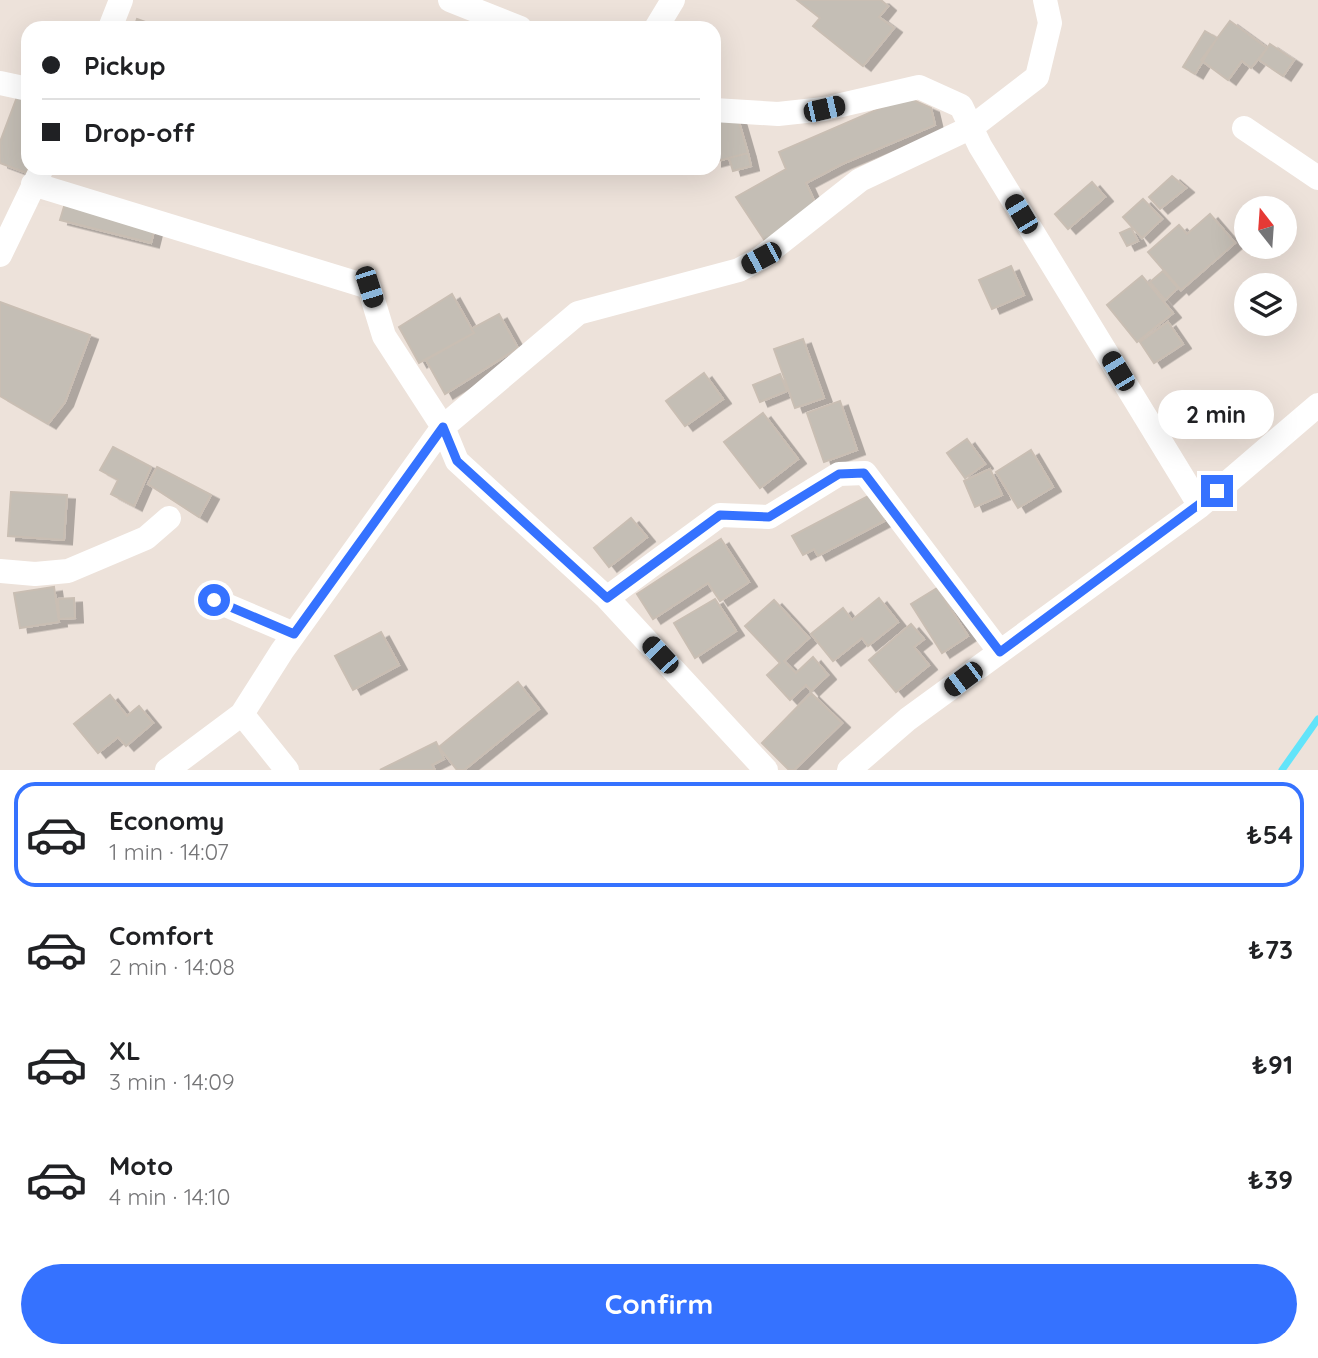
<!DOCTYPE html>
<html lang="en">
<head>
<meta charset="utf-8">
<style>
	body { margin:0; font-family:Quicksand,sans-serif; background:#f2f2f2; color:#202124; height:100vh; display:flex; flex-direction:column; font-size:26px; white-space:nowrap }
	* { box-sizing:border-box; margin:0 }
	p { font-size:23px; color:#757577 }
	.icon { flex:none; width:38px; height:38px; fill:none; stroke:currentColor; stroke-width:2; stroke-linecap:round; stroke-linejoin:round }
	.map { position:relative; height:770px; overflow:hidden }
	.side { display:flex; flex-direction:column; background:#fff; flex:1 }
	.side>* { flex:none }
	.banner { position:absolute; left:21px; top:21px; width:700px; height:154px; border-radius:21px; box-shadow:0 7px 28px #0002; display:grid; align-content:center; height:154px; padding:0 21px; background:#fff }
	.needle { width:46px; rotate:343deg }
	.tools { position:absolute; left:1234px; top:196px; display:grid; gap:14px }
	.tools a { display:grid; place-items:center; width:63px; height:63px; border-radius:50%; background:#fff; box-shadow:0 7px 28px #0002; font-size:35px }
	.end { position:absolute; width:32px; height:32px; margin:-16px; border:9px solid #3572ff; background:#fff; box-shadow:0 0 0 4px #fff }
	.from { border-radius:50% }
	.bubble { position:absolute; height:49px; border-radius:24px; background:#fff; box-shadow:0 7px 28px #0002; font-size:23px; font-weight:800; line-height:49px; text-align:center }
	.car { position:absolute; width:21px; height:42px; margin:-21px -10px; border-radius:9px; box-shadow:0 0 5px 2px #0007; background:linear-gradient(#222 24%,#8ab4d8 0 40%,#222 0 76%,#8ab4d8 0 86%,#222 0) }
	.banner b { display:flex; align-items:center; gap:24px; height:66px; font-size:26px }
	.banner b+b { border-top:2px solid #e0e0e0 }
	.banner i { width:18px; height:18px; background:#202124 }
	ul { padding:12px 0 0; list-style:none }
	li { display:flex; align-items:center; gap:21px; height:105px; margin:0 14px 10px; padding:0 7px; border:4px solid transparent; border-radius:21px }
	li div { flex:1 }
	li b { display:block; font-size:26px }
	li em { font-style:normal; font-weight:800 }
	li.selected { border-color:#3572ff }
	li>.icon { width:63px; height:63px; stroke-width:1.5 }
	.cta { display:flex; gap:14px; margin-top:auto; padding:14px 21px }
	.cta a { flex:1; height:80px; border-radius:42px; background:#3572ff; color:#fff; font-size:28px; font-weight:800; line-height:80px; text-align:center }
	.map>svg:first-child { display:block }
	.lines { fill:none; stroke-linecap:round; stroke-linejoin:round }
	.stream { stroke:#62e4fa; stroke-width:7 }
	.building { fill:#c4beb5; stroke:#c9beb3; stroke-width:2; filter:url(#shadow) }
	.minor { stroke:#fff; stroke-width:24 }
	.route { stroke:#3572ff; stroke-width:9 }
</style>
</head>
<body>
<div class="map">
<svg width="1318" height="770" viewBox="0 0 1318 770">
	<defs>
		<filter id="shadow"><feDropShadow dx="8" dy="4.5" stdDeviation="0" flood-color="#0004"/></filter>
	</defs>
	<rect width="100%" height="100%" fill="#ede2da"/>
	<g class="lines">
		<path class="stream" d="M 1282,770 L 1318,719"/>
	</g>
	<path class="building" d="M 797,0 L 881,0 L 888,6 L 879,17 L 894,28 L 863,66 L 813,26 L 820,18 Z
		M 137,19 L 162,28 L 134,28 Z
		M 1230,21 L 1267,48 L 1251,68 L 1242,61 L 1228,80 L 1201,60 Z
		M 1205,31 L 1217,38 L 1195,74 L 1183,67 Z
		M 1270,44 L 1294,60 L 1283,76 L 1259,60 Z
		M 17,97 L 28,101 L 27,173 L 0,163 L 0,142 Z
		M 906,97 L 931,108 L 935,125 L 842,164 L 806,183 L 817,207 L 767,244 L 736,197 L 786,169 L 779,152 Z
		M 737,115 L 748,153 L 714,162 L 714,121 Z
		M 748,153 L 751,166 L 733,171 L 729,158 Z
		M 1172,176 L 1186,188 L 1160,209 L 1149,197 Z
		M 1092,182 L 1105,197 L 1068,229 L 1055,214 Z
		M 1143,199 L 1162,219 L 1142,238 L 1123,217 Z
		M 66,200 L 154,231 L 151,243 L 60,220 Z
		M 1210,214 L 1235,243 L 1181,290 L 1148,252 L 1179,225 L 1187,234 Z
		M 1131,228 L 1138,241 L 1127,246 L 1120,233 Z
		M 1011,266 L 1024,295 L 992,309 L 979,280 Z
		M 1163,271 L 1178,288 L 1165,300 L 1150,282 Z
		M 1142,276 L 1173,313 L 1137,342 L 1107,305 Z
		M 452,294 L 474,333 L 419,363 L 399,327 Z
		M 0,302 L 90,335 L 65,402 L 48,424 L 0,396 Z
		M 499,314 L 518,348 L 445,394 L 426,360 L 474,333 L 471,329 Z
		M 1168,322 L 1183,344 L 1154,363 L 1140,342 Z
		M 803,339 L 824,398 L 795,408 L 774,349 Z
		M 704,373 L 723,399 L 685,426 L 666,401 Z
		M 780,374 L 787,391 L 760,402 L 753,385 Z
		M 840,401 L 857,450 L 824,462 L 807,413 Z
		M 763,413 L 798,459 L 760,488 L 724,442 Z
		M 967,439 L 985,464 L 965,478 L 947,453 Z
		M 113,447 L 151,467 L 134,506 L 111,494 L 118,480 L 100,470 Z
		M 1031,450 L 1053,487 L 1018,508 L 996,472 Z
		M 157,467 L 211,495 L 199,517 L 148,484 Z
		M 990,469 L 1002,495 L 975,507 L 964,481 Z
		M 11,492 L 67,495 L 64,540 L 8,536 Z
		M 870,495 L 884,521 L 818,556 L 814,549 L 803,555 L 792,536 Z
		M 631,518 L 647,537 L 609,567 L 594,548 Z
		M 721,539 L 749,582 L 720,601 L 708,583 L 653,619 L 637,594 Z
		M 54,587 L 59,622 L 20,628 L 14,593 Z
		M 937,588 L 968,636 L 942,653 L 911,604 Z
		M 74,598 L 75,618 L 59,619 L 58,599 Z
		M 879,598 L 898,622 L 868,646 L 862,638 L 833,661 L 811,634 L 843,608 L 852,620 Z
		M 715,599 L 736,631 L 695,658 L 674,623 Z
		M 774,600 L 809,638 L 784,661 L 796,673 L 813,657 L 828,675 L 811,691 L 806,685 L 790,700 L 767,675 L 780,663 L 745,626 Z
		M 911,624 L 924,639 L 914,647 L 929,665 L 896,692 L 869,660 Z
		M 381,632 L 399,665 L 353,690 L 335,656 Z
		M 518,682 L 539,709 L 464,770 L 457,770 L 439,747 Z
		M 811,693 L 842,723 L 794,770 L 789,770 L 762,743 Z
		M 110,695 L 127,716 L 139,706 L 153,723 L 126,746 L 118,737 L 98,753 L 74,724 Z
		M 436,742 L 444,759 L 432,765 L 435,770 L 380,770 Z"/>
	<g class="lines">
		<path class="minor" d="M 450,0 L 520,28
			M 110,28 L 121,0
			M 656,28 L 673,0
			M 0,83 L 28,89
			M 714,110 L 778,114 L 824,109 L 919,87 L 961,106 L 980,146 L 1200,506
			M 1244,128 L 1318,178
			M 33,184 L 369,287 L 384,336 L 443,427 L 457,461 L 607,598 L 766,770
			M 0,255 L 42,168
			M 0,571 L 35,574 L 68,571 L 146,538 L 169,518
			M 607,598 L 720,515 L 769,517 L 839,474 L 865,473 L 1000,652
			M 214,600 L 294,634
			M 242,714 L 282,651 L 443,427 L 578,313 L 739,270 L 761,258 L 860,180 L 972,127 L 1037,77 L 1050,23 L 1045,0
			M 167,770 L 242,714 L 287,770
			M 849,770 L 908,719 L 1200,506 L 1318,405"/>
	</g>
	<g class="lines">
		<path class="route" d="M 214,600 L 294,634 L 443,427 L 457,461 L 607,598 L 720,515 L 769,517 L 839,474 L 864,473 L 1000,652 L 1217,491"/>
	</g>
</svg>
<div class="tools">
<a><svg class="needle" viewBox="-14 -14 28 28"><path d="M0-13l5 13h-10z" fill="#e53935"/><path d="M0 13l5-13h-10z" fill="#757577"/></svg></a>
<a><svg class="icon" aria-label="layers" viewBox="0 0 24 24"><path d="M12 4l9 5-9 5-9-5zM3 14l9 5 9-5"/></svg></a>
</div>
<i class="end from" style="left:214px;top:600px"></i>
<i class="end" style="left:1217px;top:491px"></i>
<div class="bubble" style="left:1158px;top:390px;width:116px">2 min</div>
<i class="car" style="left:824px;top:109px;rotate:77deg"></i>
<i class="car" style="left:1021px;top:214px;rotate:329deg"></i>
<i class="car" style="left:761px;top:258px;rotate:242deg"></i>
<i class="car" style="left:369px;top:287px;rotate:162deg"></i>
<i class="car" style="left:1118px;top:371px;rotate:329deg"></i>
<i class="car" style="left:660px;top:655px;rotate:317deg"></i>
<i class="car" style="left:963px;top:679px;rotate:233deg"></i>
<div class="banner">
<b><i class="from"></i>Pickup</b>
<b><i></i>Drop-off</b>
</div>
</div>
<section class="side">
<ul>
<li class="selected"><svg class="icon" aria-label="car" viewBox="0 0 24 24"><path d="M5 17H2v-5l4-1 3-4h7l3 4 3 1v5h-3M9 17h6M6 11h13"/><circle cx="7" cy="17" r="2"/><circle cx="17" cy="17" r="2"/></svg><div><b>Economy</b><p>1 min · 14:07</p></div><em>₺54</em></li>
<li><svg class="icon" aria-label="car" viewBox="0 0 24 24"><path d="M5 17H2v-5l4-1 3-4h7l3 4 3 1v5h-3M9 17h6M6 11h13"/><circle cx="7" cy="17" r="2"/><circle cx="17" cy="17" r="2"/></svg><div><b>Comfort</b><p>2 min · 14:08</p></div><em>₺73</em></li>
<li><svg class="icon" aria-label="car" viewBox="0 0 24 24"><path d="M5 17H2v-5l4-1 3-4h7l3 4 3 1v5h-3M9 17h6M6 11h13"/><circle cx="7" cy="17" r="2"/><circle cx="17" cy="17" r="2"/></svg><div><b>XL</b><p>3 min · 14:09</p></div><em>₺91</em></li>
<li><svg class="icon" aria-label="car" viewBox="0 0 24 24"><path d="M5 17H2v-5l4-1 3-4h7l3 4 3 1v5h-3M9 17h6M6 11h13"/><circle cx="7" cy="17" r="2"/><circle cx="17" cy="17" r="2"/></svg><div><b>Moto</b><p>4 min · 14:10</p></div><em>₺39</em></li>
</ul>
<div class="cta"><a>Confirm</a></div>
</section>
</body>
</html>
